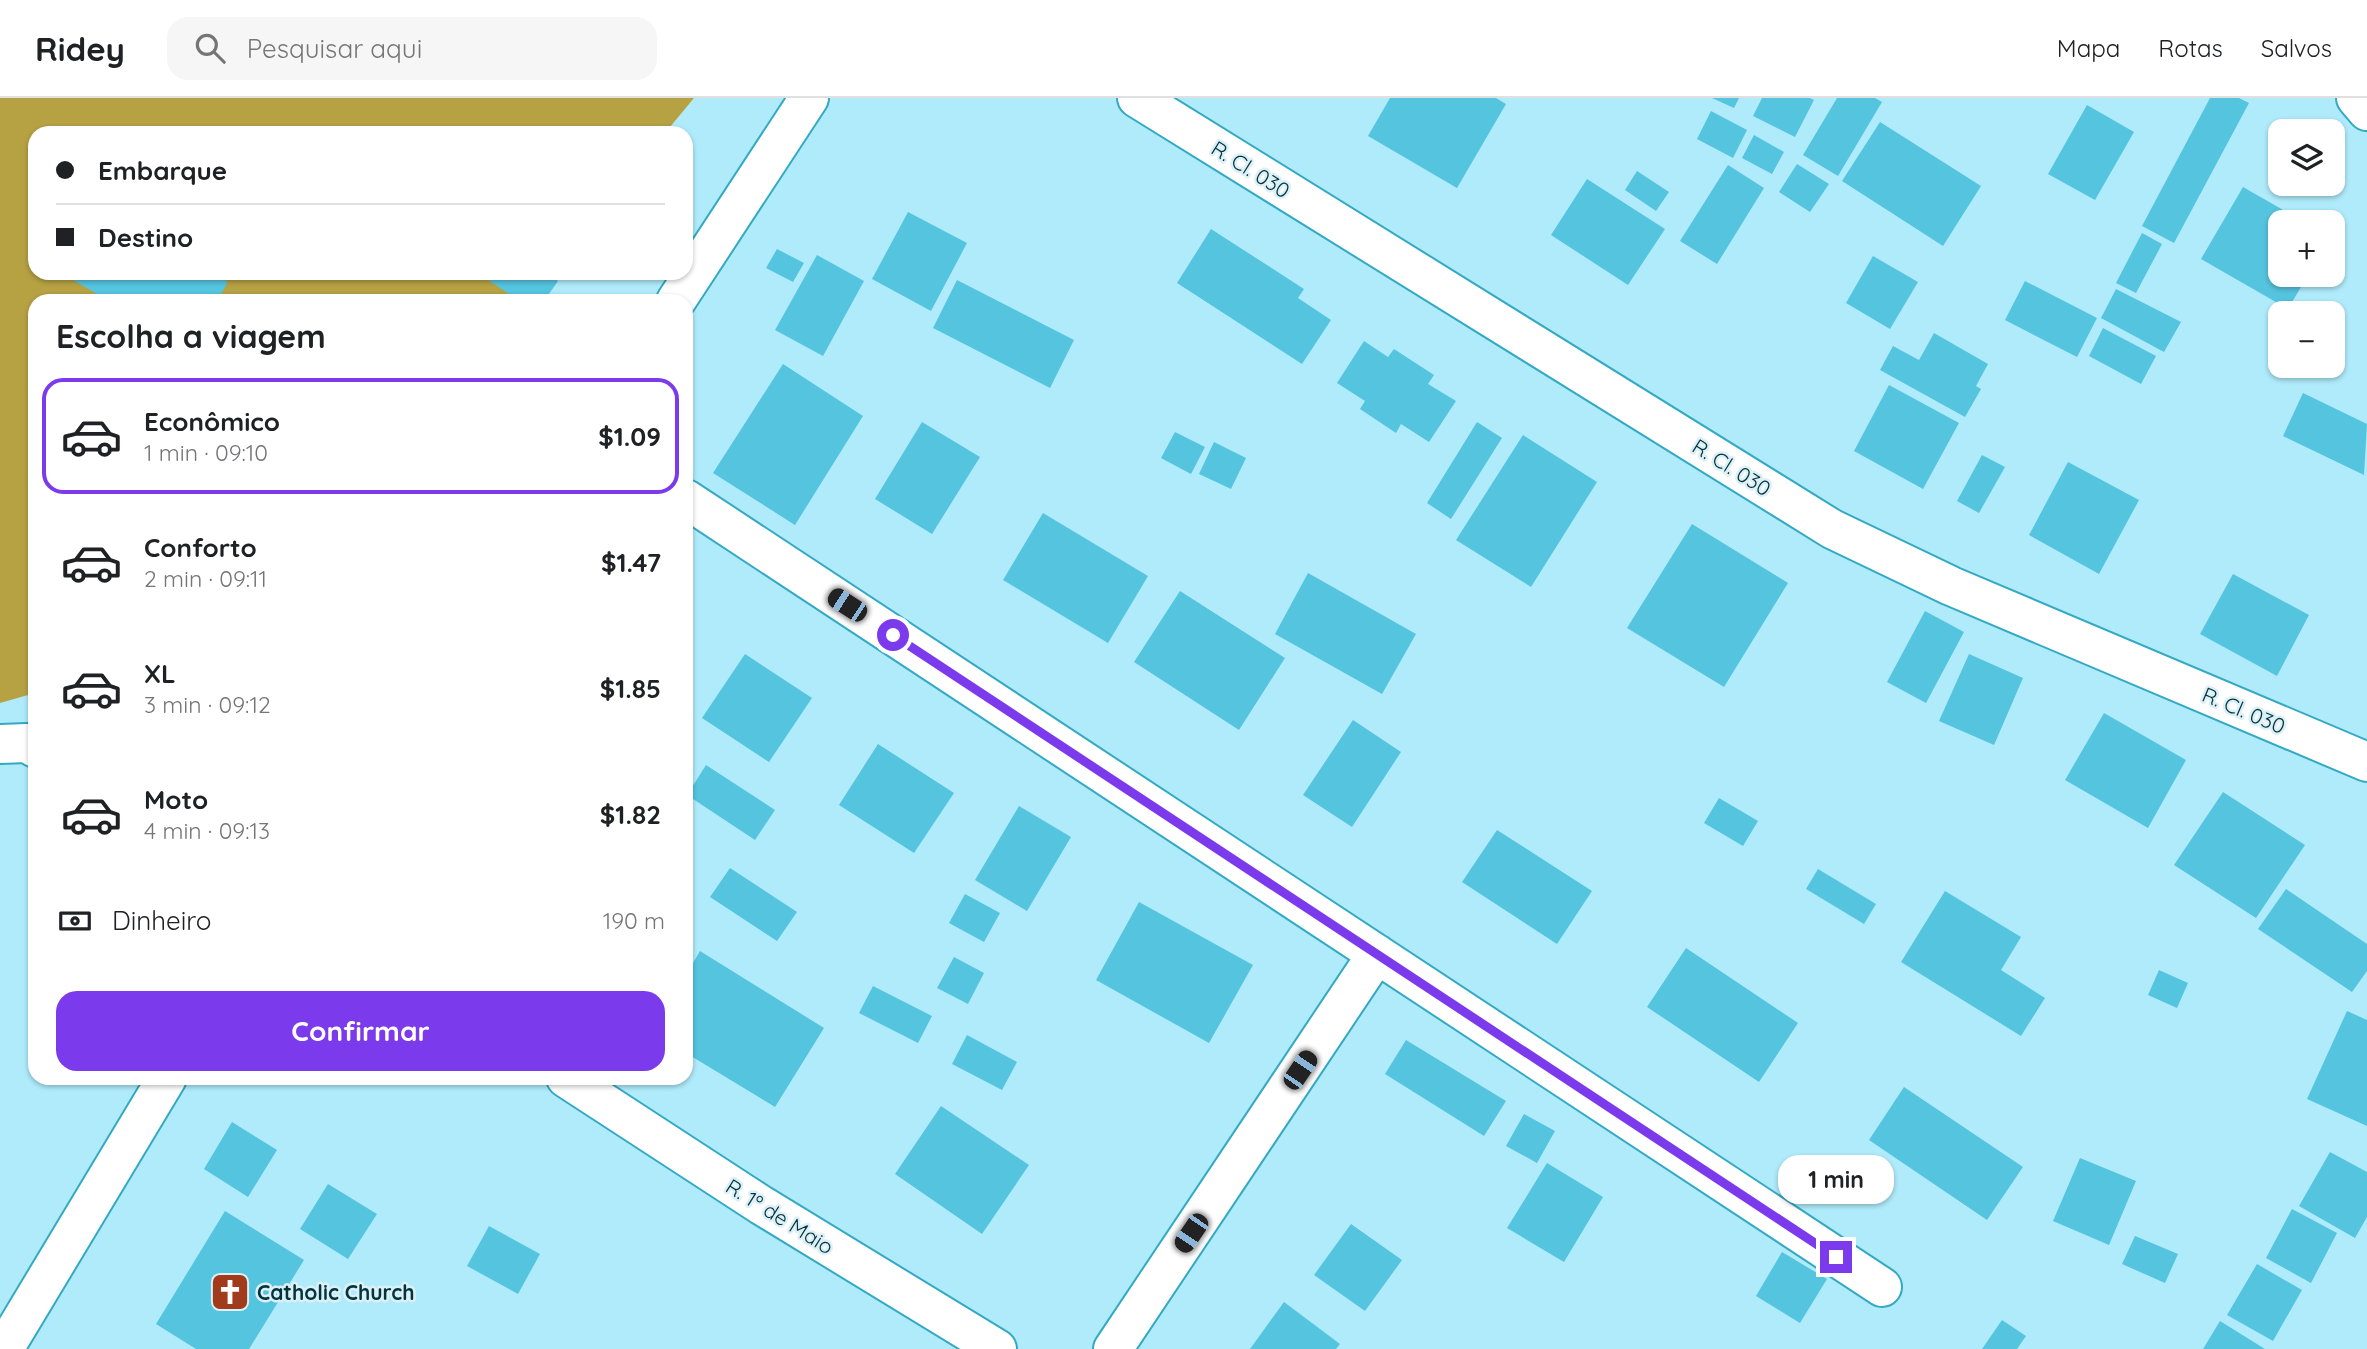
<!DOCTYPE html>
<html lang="pt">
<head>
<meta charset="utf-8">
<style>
	body { margin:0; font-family:Quicksand,sans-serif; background:#f6f6f6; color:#202124; height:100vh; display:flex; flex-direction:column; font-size:26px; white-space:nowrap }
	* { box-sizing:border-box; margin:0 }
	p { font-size:23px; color:#757577 }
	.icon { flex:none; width:38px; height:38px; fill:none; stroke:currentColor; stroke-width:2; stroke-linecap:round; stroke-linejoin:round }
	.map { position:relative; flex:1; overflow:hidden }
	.panel { position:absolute; left:28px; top:196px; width:665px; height:791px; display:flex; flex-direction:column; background:#fff; border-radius:21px; box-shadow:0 2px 5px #0004 }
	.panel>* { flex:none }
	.top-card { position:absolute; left:28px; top:28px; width:665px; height:154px; border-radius:21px; box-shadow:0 2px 5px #0004; display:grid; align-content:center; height:154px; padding:0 28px; background:#fff }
	.tools { position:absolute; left:2268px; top:21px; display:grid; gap:14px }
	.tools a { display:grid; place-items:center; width:77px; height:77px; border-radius:14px; background:#fff; box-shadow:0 2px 5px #0004; font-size:35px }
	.end { position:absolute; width:32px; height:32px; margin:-16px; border:9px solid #7c3aed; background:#fff; box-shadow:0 0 0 4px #fff }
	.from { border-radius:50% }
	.bubble { position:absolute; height:49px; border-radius:21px; background:#fff; box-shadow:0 2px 5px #0004; font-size:23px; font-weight:800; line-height:49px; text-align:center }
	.car { position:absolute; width:21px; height:42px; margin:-21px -10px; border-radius:9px; box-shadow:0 0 5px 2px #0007; background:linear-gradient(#222 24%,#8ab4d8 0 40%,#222 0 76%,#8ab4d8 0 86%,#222 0) }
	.top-card b { display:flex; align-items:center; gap:24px; height:66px; font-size:26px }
	.top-card b+b { border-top:2px solid #e0e0e0 }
	.top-card i { width:18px; height:18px; background:#202124 }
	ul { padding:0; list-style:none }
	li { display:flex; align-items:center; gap:21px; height:116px; margin:0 14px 10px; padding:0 14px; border:4px solid transparent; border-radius:21px }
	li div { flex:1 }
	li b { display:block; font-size:26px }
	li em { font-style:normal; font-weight:800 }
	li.active { border-color:#7c3aed }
	li>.icon { width:63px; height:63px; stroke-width:1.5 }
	h2 { padding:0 28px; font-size:32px; line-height:84px }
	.pay { display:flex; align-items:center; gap:18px; height:77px; padding:0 28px; font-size:26px }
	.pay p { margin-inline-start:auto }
	.cta { display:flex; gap:14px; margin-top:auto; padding:14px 28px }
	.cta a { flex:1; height:80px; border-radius:21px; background:#7c3aed; color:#fff; font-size:28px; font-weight:800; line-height:80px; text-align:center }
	header { display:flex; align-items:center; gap:42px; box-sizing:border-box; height:98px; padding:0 35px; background:#fff; border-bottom:2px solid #e0e0e0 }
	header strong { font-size:33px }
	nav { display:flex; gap:38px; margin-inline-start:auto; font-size:24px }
	.search { width:490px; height:63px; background:#f6f6f6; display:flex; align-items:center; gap:18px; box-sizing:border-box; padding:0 24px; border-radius:21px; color:#757577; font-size:26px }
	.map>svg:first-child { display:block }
	.forest { fill:#b6a143 }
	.building { fill:#55c4df }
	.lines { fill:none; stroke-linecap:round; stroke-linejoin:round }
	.street-casing { stroke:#33a9c3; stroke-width:42 }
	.street { stroke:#fff; stroke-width:38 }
	.route { stroke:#7c3aed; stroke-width:9 }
	.labels { text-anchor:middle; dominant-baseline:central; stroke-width:5; stroke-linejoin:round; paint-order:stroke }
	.street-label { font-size:21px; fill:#00343f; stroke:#ddf0f6 }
	.poi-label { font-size:21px; font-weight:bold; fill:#00343f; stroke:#ddf0f6; text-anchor:start }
</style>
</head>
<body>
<header>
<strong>Ridey</strong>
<div class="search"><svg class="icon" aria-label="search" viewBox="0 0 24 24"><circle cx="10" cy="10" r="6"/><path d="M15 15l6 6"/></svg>Pesquisar aqui</div>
<nav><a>Mapa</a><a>Rotas</a><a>Salvos</a></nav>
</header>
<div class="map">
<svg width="2367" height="1251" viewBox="0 0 2367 1251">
	<rect width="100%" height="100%" fill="#afebfb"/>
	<path class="forest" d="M 0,0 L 694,0 L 665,35 L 35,35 L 35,175 L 550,175 L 527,203 L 35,203 L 35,595 L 0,605 Z"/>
	<path class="building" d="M 1390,0 L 1496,0 L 1506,6 L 1457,90 L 1368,38 Z
		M 1712,0 L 1739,0 L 1734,10 Z
		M 1762,0 L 1810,0 L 1814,2 L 1795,39 L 1753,18 Z
		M 1837,0 L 1875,0 L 1882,4 L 1838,78 L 1803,57 Z
		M 2210,0 L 2239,0 L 2249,5 L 2174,145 L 2142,128 Z
		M 2087,7 L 2134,34 L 2095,102 L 2048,76 Z
		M 1711,13 L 1747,32 L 1733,60 L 1697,41 Z
		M 1880,24 L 1981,88 L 1943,148 L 1842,83 Z
		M 1754,37 L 1784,54 L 1772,76 L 1742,60 Z
		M 1797,66 L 1829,86 L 1810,114 L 1779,94 Z
		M 1728,67 L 1764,90 L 1717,166 L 1680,143 Z
		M 1637,73 L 1669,94 L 1656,113 L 1625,92 Z
		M 1587,81 L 1665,131 L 1628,187 L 1551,137 Z
		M 2243,89 L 2304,124 L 2280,124 L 2280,177 L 2308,177 L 2288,211 L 2201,161 Z
		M 908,114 L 967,145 L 931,213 L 872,181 Z
		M 1211,131 L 1304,191 L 1298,200 L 1331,222 L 1302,266 L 1177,185 Z
		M 2142,135 L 2162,146 L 2136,195 L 2116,185 Z
		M 777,151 L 804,165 L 793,184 L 766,170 Z
		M 817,157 L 864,183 L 823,258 L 775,232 Z
		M 1873,158 L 1918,184 L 1890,231 L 1846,205 Z
		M 77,175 L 213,175 L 228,184 L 217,203 L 109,203 L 73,182 Z
		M 478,175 L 547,175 L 558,183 L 544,203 L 519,203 Z
		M 957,182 L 1074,242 L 1050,290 L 933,230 Z
		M 2025,183 L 2097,220 L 2077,259 L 2005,222 Z
		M 2116,191 L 2181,224 L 2164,254 L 2101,220 Z
		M 2103,230 L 2156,258 L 2141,286 L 2089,258 Z
		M 1934,235 L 1988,266 L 1976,288 L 1981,291 L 1965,319 L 1880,272 L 1893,248 L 1919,262 Z
		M 1364,243 L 1388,259 L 1394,251 L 1434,277 L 1428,286 L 1456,303 L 1429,344 L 1401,326 L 1396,335 L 1360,311 L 1365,303 L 1337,285 Z
		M 783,266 L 863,318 L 795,427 L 713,375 Z
		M 1889,287 L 1959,325 L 1923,391 L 1854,353 Z
		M 2303,295 L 2367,326 L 2364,377 L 2283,338 Z
		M 922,324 L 980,359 L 932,436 L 875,401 Z
		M 1477,324 L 1502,340 L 1451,421 L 1427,405 Z
		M 1175,334 L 1205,349 L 1191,376 L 1161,360 Z
		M 1523,337 L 1597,384 L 1531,489 L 1456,442 Z
		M 1214,344 L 1246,360 L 1231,391 L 1199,376 Z
		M 1982,357 L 2005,369 L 1979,415 L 1957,403 Z
		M 2068,364 L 2139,402 L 2099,476 L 2029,437 Z
		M 1043,415 L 1148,478 L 1108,545 L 1003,482 Z
		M 1692,426 L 1788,485 L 1724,589 L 1627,530 Z
		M 1308,475 L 1416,536 L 1382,596 L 1275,536 Z
		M 2233,476 L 2309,517 L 2277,578 L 2200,536 Z
		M 1180,493 L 1285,560 L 1239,632 L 1134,564 Z
		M 1925,513 L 1964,534 L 1926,605 L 1887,584 Z
		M 745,556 L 812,600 L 769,664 L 702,620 Z
		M 1969,556 L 2023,580 L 1994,647 L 1939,623 Z
		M 2104,615 L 2186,662 L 2148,730 L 2065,682 Z
		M 1353,622 L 1401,654 L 1352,729 L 1303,697 Z
		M 878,646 L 954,695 L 914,755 L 839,707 Z
		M 706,667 L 775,712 L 755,742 L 687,697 Z
		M 2223,694 L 2305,747 L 2256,820 L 2174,767 Z
		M 1719,700 L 1758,723 L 1743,748 L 1704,725 Z
		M 1019,708 L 1071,739 L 1027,813 L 975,782 Z
		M 1497,732 L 1592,793 L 1557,846 L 1462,784 Z
		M 730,770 L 797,814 L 777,843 L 710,799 Z
		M 1818,771 L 1876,806 L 1864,826 L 1806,791 Z
		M 2286,791 L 2367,846 L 2367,873 L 2352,894 L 2258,831 Z
		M 1945,793 L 2021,839 L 2001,872 L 2045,900 L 2021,938 L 1901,864 Z
		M 965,796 L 1000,815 L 984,844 L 949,825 Z
		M 1139,804 L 1253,867 L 1209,945 L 1096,882 Z
		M 1686,850 L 1798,925 L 1759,984 L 1647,909 Z
		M 700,853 L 824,930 L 775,1009 L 686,955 L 686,877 Z
		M 954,859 L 984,875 L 968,906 L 937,890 Z
		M 2159,872 L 2188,885 L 2177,910 L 2148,897 Z
		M 873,888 L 932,918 L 918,945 L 859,915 Z
		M 2347,913 L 2367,922 L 2367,1028 L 2307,1001 Z
		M 967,937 L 1017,964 L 1002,992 L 952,966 Z
		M 1406,942 L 1506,1003 L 1484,1038 L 1385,976 Z
		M 1904,989 L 2023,1069 L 1987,1122 L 1869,1042 Z
		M 941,1008 L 1029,1067 L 982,1136 L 895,1076 Z
		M 1524,1016 L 1555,1033 L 1537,1065 L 1506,1048 Z
		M 232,1024 L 277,1052 L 248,1099 L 204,1071 Z
		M 2330,1054 L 2367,1074 L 2367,1119 L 2355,1140 L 2299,1108 Z
		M 2080,1060 L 2136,1083 L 2109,1147 L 2053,1123 Z
		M 1547,1065 L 1603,1099 L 1564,1164 L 1507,1130 Z
		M 328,1086 L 377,1116 L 348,1161 L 300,1131 Z
		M 2292,1111 L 2337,1135 L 2311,1185 L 2266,1160 Z
		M 225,1113 L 304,1162 L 249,1251 L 196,1251 L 156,1226 Z
		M 1351,1126 L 1402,1162 L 1365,1213 L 1314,1177 Z
		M 489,1128 L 540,1156 L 518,1196 L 467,1168 Z
		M 2135,1138 L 2178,1156 L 2165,1185 L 2122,1166 Z
		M 1782,1154 L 1827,1181 L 1800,1225 L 1756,1198 Z
		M 2257,1166 L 2302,1192 L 2273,1243 L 2227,1217 Z
		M 1284,1204 L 1340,1246 L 1336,1251 L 1250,1251 Z
		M 2002,1222 L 2026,1238 L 2017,1251 L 1982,1251 Z
		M 2220,1223 L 2265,1251 L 2203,1251 Z"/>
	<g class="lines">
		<g class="street-casing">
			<path id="street" d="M 1137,0 L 1832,431 L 1951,488 L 2367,664
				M 2356,0 L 2367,13
				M 676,203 L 809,0
				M 686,401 L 1882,1189
				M 0,646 L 27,645 L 35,650
				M 566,980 L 761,1107 L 997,1251
				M 4,1251 L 167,980
				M 1113,1251 L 1377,856"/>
		</g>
		<use href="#street" class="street"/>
	</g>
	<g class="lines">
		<path class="route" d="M 893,537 L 1836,1159"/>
	</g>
	<defs>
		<g id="church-square" transform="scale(2.0125)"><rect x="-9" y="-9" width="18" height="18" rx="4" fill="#a23a1c" stroke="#ddf0f6"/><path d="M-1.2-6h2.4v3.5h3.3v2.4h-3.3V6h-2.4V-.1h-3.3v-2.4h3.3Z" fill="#fff"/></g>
	</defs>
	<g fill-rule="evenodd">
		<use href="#church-square" x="230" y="1194"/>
	</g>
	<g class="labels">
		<g class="street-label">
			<text transform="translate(1251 71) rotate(32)">R. Cl. 030</text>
			<text transform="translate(1732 369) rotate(32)">R. Cl. 030</text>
			<text transform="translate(2244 612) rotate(23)">R. Cl. 030</text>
			<text transform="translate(780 1118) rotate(32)">R. 1º de Maio</text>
		</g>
		<g class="poi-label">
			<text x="257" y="1194">Catholic Church</text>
		</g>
	</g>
</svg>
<div class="tools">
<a><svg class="icon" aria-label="layers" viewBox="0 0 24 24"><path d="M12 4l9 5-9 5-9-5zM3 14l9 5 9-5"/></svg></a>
<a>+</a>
<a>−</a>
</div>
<i class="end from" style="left:893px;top:537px"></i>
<i class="end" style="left:1836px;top:1159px"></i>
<div class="bubble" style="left:1778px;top:1057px;width:116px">1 min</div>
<i class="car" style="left:847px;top:507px;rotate:303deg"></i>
<i class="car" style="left:1300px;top:972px;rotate:34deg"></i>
<i class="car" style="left:1191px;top:1135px;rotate:214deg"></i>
<div class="top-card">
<b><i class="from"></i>Embarque</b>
<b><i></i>Destino</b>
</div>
<section class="panel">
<h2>Escolha a viagem</h2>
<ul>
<li class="active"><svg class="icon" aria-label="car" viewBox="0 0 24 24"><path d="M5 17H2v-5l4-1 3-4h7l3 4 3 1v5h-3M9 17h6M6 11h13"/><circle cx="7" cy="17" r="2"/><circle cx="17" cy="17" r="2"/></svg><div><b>Econômico</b><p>1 min · 09:10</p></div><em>$1.09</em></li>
<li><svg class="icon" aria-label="car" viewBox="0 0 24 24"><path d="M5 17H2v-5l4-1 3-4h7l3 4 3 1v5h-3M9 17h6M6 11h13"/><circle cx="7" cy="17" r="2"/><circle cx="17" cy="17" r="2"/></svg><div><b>Conforto</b><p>2 min · 09:11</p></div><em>$1.47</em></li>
<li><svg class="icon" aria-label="car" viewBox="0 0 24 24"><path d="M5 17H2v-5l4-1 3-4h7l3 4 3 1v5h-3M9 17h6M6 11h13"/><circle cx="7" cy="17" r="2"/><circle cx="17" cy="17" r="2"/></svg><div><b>XL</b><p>3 min · 09:12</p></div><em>$1.85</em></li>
<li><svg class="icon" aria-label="car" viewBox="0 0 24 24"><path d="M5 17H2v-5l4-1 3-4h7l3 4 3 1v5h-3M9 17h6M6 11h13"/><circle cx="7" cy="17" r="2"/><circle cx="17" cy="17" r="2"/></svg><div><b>Moto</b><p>4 min · 09:13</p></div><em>$1.82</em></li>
</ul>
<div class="pay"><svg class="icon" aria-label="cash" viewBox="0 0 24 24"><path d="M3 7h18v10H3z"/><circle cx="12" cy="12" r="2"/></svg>Dinheiro<p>190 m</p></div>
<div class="cta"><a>Confirmar</a></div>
</section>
</div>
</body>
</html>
